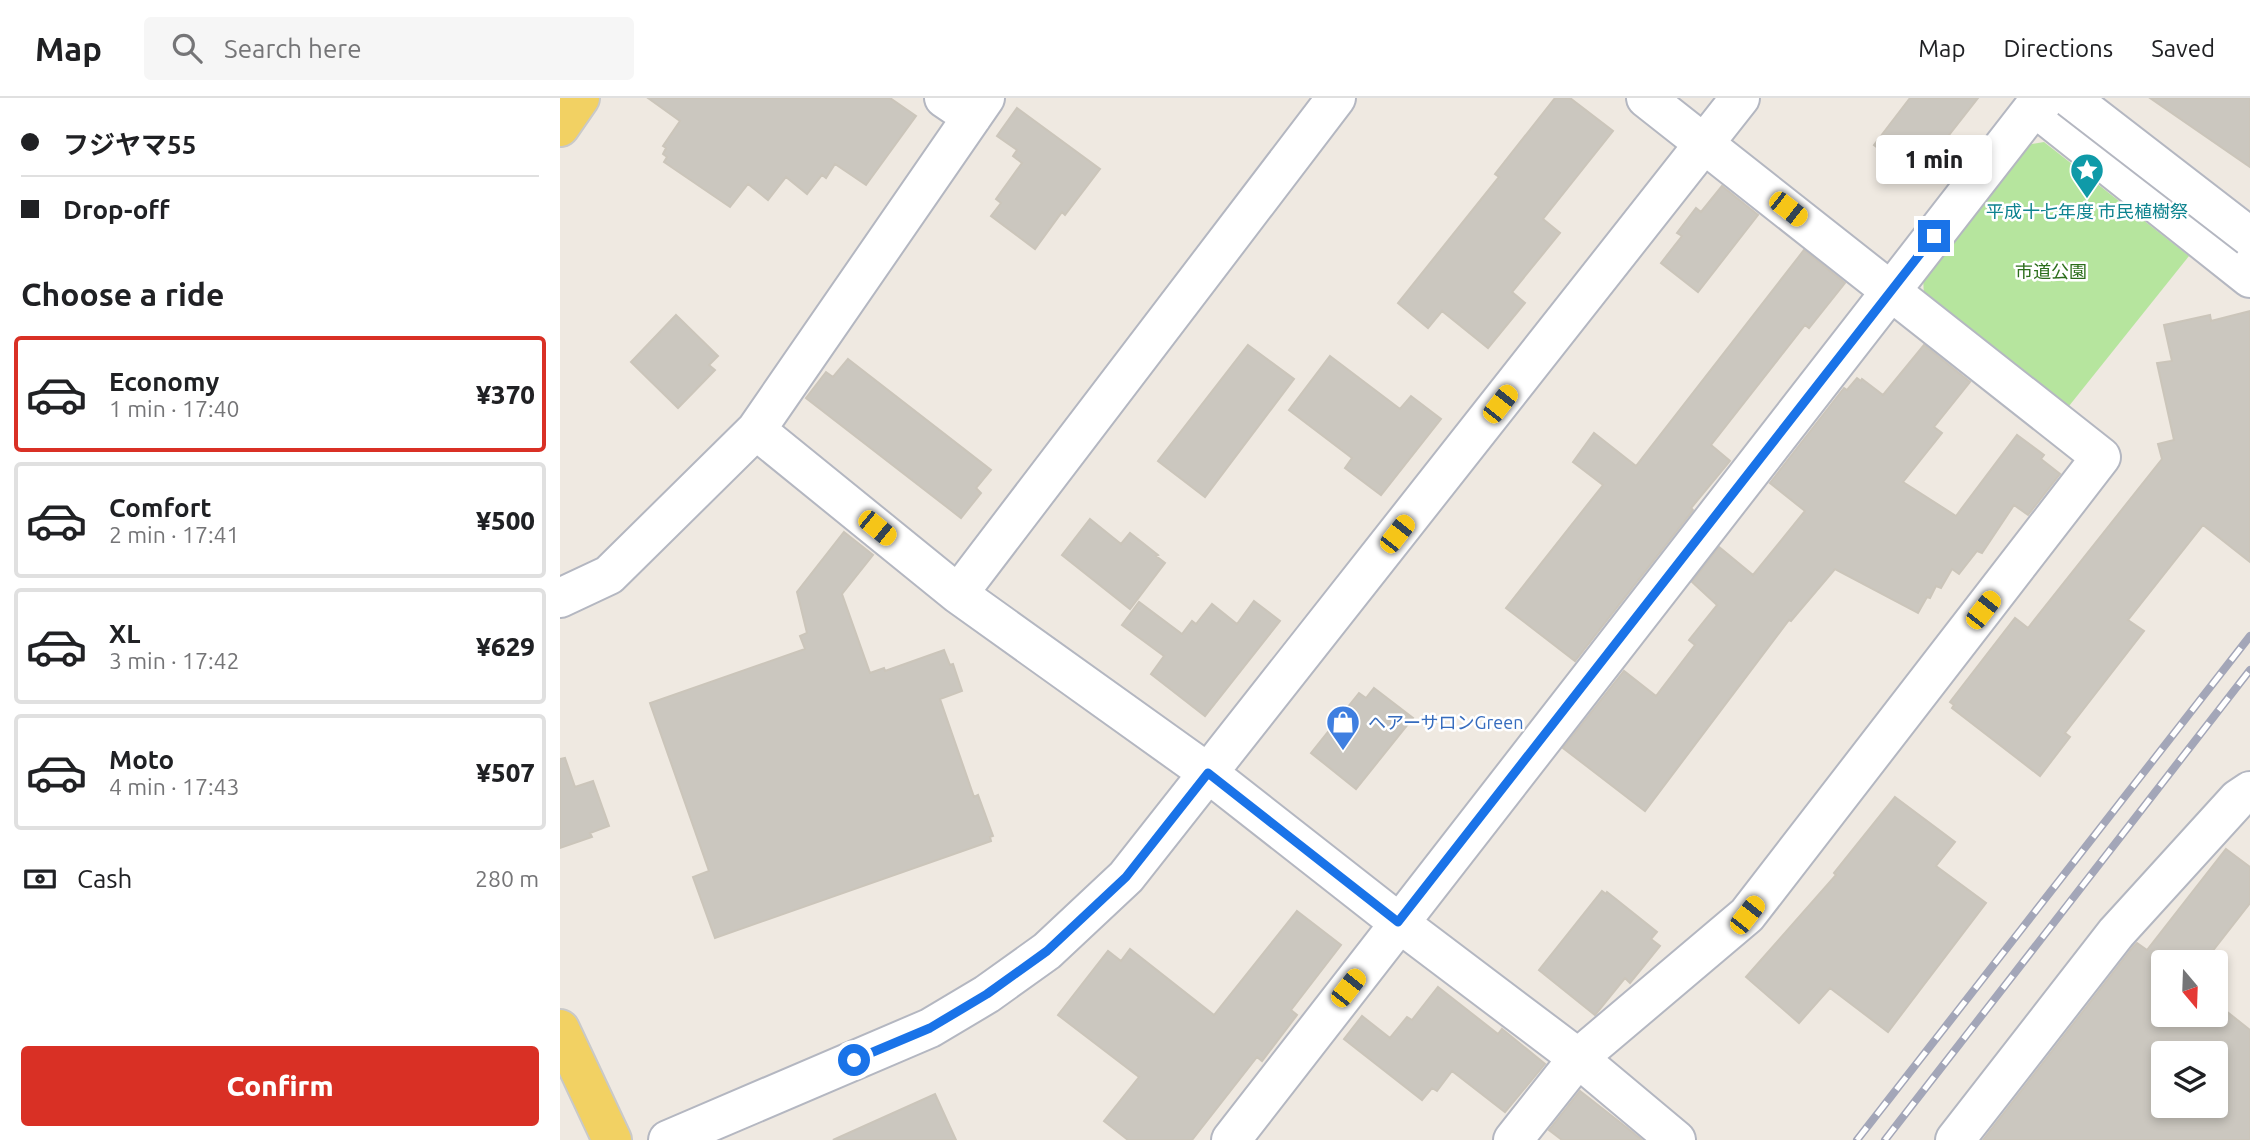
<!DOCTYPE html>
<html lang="en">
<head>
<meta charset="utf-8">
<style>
	body { margin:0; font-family:Ubuntu,"Noto Sans JP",sans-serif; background:#f6f6f6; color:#202124; height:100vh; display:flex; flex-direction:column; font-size:26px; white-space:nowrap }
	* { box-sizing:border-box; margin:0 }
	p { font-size:23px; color:#757577 }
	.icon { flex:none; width:38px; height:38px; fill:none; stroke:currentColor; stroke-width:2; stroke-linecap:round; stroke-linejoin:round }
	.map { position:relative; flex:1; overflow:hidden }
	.drawer { display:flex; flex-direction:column; background:#fff; width:560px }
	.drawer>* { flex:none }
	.hud { display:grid; align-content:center; height:154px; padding:0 21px; background:#fff }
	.needle { width:46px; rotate:161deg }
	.fabs { position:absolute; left:1591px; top:852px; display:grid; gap:14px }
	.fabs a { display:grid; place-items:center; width:77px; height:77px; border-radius:7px; background:#fff; box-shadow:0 4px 10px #0003; font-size:35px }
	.end { position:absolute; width:32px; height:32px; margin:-16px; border:9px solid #1a73e8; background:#fff; box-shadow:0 0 0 4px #fff }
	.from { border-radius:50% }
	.bubble { position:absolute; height:49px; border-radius:7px; background:#fff; box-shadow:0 4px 10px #0003; font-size:23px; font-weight:800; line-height:49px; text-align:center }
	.car { position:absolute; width:21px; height:42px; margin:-21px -10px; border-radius:9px; box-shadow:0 0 5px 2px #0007; background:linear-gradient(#f5c518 24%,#345 0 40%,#f5c518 0 76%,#345 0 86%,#f5c518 0) }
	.hud b { display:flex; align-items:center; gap:24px; height:66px; font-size:26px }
	.hud b+b { border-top:2px solid #e0e0e0 }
	.hud i { width:18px; height:18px; background:#202124 }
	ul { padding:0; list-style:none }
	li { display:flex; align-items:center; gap:21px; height:116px; margin:0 14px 10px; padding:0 7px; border:4px solid #e0e0e0; border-radius:7px }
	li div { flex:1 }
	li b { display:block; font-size:26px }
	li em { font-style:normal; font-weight:800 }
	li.on { border-color:#d93025 }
	li>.icon { width:63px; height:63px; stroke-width:1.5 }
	h2 { padding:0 21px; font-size:32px; line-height:84px }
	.pay { display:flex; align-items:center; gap:18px; height:77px; padding:0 21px; font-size:26px }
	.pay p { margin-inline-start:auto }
	.action { display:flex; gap:14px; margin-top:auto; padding:14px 21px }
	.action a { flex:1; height:80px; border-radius:7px; background:#d93025; color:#fff; font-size:28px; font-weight:800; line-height:80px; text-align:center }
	header { display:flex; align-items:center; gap:42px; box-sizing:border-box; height:98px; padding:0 35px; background:#fff; border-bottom:2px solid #e0e0e0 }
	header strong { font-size:33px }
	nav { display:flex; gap:38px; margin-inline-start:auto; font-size:24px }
	.search { width:490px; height:63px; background:#f6f6f6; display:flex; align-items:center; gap:18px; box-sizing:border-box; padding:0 24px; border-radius:7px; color:#757577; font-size:26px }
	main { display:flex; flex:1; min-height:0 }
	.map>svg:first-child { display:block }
	.green { fill:#b6e59e }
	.building { fill:#cbc7bf; stroke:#cbc5ba; stroke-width:2; fill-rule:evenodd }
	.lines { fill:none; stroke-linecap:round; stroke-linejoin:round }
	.minor-casing { stroke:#b4b7c1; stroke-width:42 }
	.major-casing { stroke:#c9c9c9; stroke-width:42 }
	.minor { stroke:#fff; stroke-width:38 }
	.major { stroke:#f2d163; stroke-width:38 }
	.rail-casing { stroke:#a3a6b8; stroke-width:8 }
	.rail { stroke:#fff; stroke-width:5; stroke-dasharray:16; stroke-linecap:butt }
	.minor-bridge-casing { stroke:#b4b7c1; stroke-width:42; stroke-linecap:butt }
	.minor-bridge { stroke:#fff; stroke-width:38 }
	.route { stroke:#1a73e8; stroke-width:9 }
	.labels { text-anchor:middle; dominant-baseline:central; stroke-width:5; stroke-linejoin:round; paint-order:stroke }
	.culture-label { font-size:18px; fill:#0d838f; stroke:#fff }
	.park-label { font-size:18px; fill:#2c6e1b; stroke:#fff }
	.shop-label { font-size:18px; fill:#366cbe; stroke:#fff; text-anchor:start }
</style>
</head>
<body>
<header>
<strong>Map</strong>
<div class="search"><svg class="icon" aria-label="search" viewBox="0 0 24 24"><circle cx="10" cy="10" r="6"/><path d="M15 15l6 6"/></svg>Search here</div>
<nav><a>Map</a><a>Directions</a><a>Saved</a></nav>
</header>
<main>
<section class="drawer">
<div class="hud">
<b><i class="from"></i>フジヤマ55</b>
<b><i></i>Drop-off</b>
</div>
<h2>Choose a ride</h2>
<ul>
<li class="on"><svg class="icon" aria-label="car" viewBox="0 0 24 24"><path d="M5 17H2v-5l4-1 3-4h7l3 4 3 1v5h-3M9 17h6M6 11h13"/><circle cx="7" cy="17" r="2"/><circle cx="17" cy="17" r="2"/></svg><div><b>Economy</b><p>1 min · 17:40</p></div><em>¥370</em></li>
<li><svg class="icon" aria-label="car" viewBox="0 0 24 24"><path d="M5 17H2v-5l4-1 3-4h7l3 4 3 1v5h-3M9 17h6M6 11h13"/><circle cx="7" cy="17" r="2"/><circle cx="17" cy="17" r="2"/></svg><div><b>Comfort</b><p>2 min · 17:41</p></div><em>¥500</em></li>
<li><svg class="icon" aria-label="car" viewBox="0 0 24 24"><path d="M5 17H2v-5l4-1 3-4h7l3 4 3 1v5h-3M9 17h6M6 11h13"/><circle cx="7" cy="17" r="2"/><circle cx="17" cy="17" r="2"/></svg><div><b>XL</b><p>3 min · 17:42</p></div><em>¥629</em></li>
<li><svg class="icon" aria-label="car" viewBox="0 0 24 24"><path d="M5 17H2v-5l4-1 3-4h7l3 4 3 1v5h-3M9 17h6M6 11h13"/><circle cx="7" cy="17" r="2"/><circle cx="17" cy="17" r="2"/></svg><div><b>Moto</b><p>4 min · 17:43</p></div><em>¥507</em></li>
</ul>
<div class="pay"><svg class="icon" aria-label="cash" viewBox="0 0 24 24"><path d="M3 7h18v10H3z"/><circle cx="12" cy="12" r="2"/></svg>Cash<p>280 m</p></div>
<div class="action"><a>Confirm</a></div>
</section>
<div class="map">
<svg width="1690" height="1042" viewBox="0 0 1690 1042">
	<rect width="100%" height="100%" fill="#efe9e1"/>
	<path class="green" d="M 1484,44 L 1629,158 L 1509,308 L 1364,197 L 1363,180 L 1466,47 Z"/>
	<path class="building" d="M 88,0 L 330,0 L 356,18 L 306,87 L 275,66 L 266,80 L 262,77 L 247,96 L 226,79 L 208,102 L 188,86 L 170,109 L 104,64 L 107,59 L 103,56 L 106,50 L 103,48 L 120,23 Z
		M 995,0 L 1010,0 L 1053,33 L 983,121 L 1000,135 L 952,194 L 965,205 L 928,250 L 882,213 L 868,230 L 838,205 L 939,79 L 935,76 Z
		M 1350,0 L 1418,0 L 1356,79 L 1314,47 Z
		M 1590,0 L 1690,0 L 1690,69 Z
		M 457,10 L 540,71 L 505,117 L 502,114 L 475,151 L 431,118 L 441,105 L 436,101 L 462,65 L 453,58 L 457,52 L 437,38 Z
		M 1162,88 L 1198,117 L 1138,194 L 1101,165 L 1122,138 L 1117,135 L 1136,110 L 1141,114 Z
		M 1244,152 L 1285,185 L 1249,230 L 1245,227 L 1151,347 L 1170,363 L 1131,410 L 1133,412 L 1015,563 L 946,510 L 1043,387 L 1013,364 L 1034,335 L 1076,368 Z
		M 1690,213 L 1690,464 L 1643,427 L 1568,522 L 1584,533 L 1505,635 L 1510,639 L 1480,678 L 1392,610 L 1394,607 L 1390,604 L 1455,520 L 1468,530 L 1602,361 L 1598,346 L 1614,342 L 1597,265 L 1612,263 L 1604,227 L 1650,217 L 1651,223 Z
		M 116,217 L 158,258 L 149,267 L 155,272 L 118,310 L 71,264 Z
		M 688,247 L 734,281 L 645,399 L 598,363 Z
		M 1364,247 L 1410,284 L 1374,329 L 1382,335 L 1343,384 L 1396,418 L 1457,337 L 1484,357 L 1481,361 L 1500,376 L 1468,417 L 1454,407 L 1422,455 L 1417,453 L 1399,476 L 1392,471 L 1381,490 L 1376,488 L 1370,500 L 1367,499 L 1358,515 L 1275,471 L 1231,523 L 1229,522 L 1085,713 L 1003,650 L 1064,573 L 1096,598 L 1135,547 L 1129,542 L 1157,507 L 1132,484 L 1159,449 L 1193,477 L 1245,413 L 1210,385 L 1284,290 L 1287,292 L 1297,280 L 1301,283 L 1302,281 L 1323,297 Z
		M 770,258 L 840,311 L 851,298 L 881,321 L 821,397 L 785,370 L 792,360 L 729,312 Z
		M 288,261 L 431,372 L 416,390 L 421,395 L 401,420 L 246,300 L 266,274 L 273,279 Z
		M 530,421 L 561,446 L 570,435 L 598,457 L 596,458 L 605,465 L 570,511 L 502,457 Z
		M 284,434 L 313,457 L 282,496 L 310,575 L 324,570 L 325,573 L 384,552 L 390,567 L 393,566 L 402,593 L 380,601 L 414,699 L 418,697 L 433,738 L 430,739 L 431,743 L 155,840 L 133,779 L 149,773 L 90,605 L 245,551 L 240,538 L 247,535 L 237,494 Z
		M 694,503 L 720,523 L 645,618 L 591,576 L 604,558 L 562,527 L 579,504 L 622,536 L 632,523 L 636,526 L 652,506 L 677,526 Z
		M 814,590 L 853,620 L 796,691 L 751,655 L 799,595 L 806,600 Z
		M 5,660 L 15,689 L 33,683 L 49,728 L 30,735 L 32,739 L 0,750 L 0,661 Z
		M 1335,699 L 1395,744 L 1376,768 L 1426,805 L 1328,934 L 1270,890 L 1239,925 L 1186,879 L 1276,777 L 1274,775 Z
		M 1666,751 L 1690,769 L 1690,805 L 1644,864 L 1603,864 L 1603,917 L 1656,917 L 1656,905 L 1690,932 L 1690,1042 L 1423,1042 L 1573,849 L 1577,845 L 1587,852 ZM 1603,956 L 1656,956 L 1656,1008 L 1603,1008 Z
		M 1042,793 L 1046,796 L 1047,794 L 1097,834 L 1091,841 L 1100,848 L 1070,885 L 1065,880 L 1035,917 L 979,872 Z
		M 737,813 L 781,847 L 731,912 L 737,917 L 702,963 L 697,959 L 632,1042 L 568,1042 L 544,1023 L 579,979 L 498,917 L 548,853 L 561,863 L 570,851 L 654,917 Z
		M 878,889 L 938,936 L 942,931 L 985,966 L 945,1014 L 892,973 L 877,993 L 872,990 L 862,1002 L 784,941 L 802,918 L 830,940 L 847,919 L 852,922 Z
		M 1020,993 L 1066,1029 L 1082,1042 L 1002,1042 L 989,1032 Z
		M 375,996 L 396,1042 L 273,1042 Z"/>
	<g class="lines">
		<g class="minor-casing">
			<path id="minor" d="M 384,0 L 412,19
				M 1475,9 L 1690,180
				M 196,332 L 398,496 L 648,675 L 838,824 L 1018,960 L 1116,1042
				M 398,496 L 776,0
				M 0,500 L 49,477 L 196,332 L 425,0
				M 108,1042 L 370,930 L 427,896 L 487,853 L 566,779 L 1180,0
				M 671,1042 L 1481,0
				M 953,1042 L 1018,960 L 1187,817 L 1541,359 L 1086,0
				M 1395,1042 L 1556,835 L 1678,701 L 1690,693"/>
		</g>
		<g class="major-casing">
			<path id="major" d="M 0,29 L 20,0
				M 0,931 L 52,1042"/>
		</g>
		<use href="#minor" class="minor"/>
		<use href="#major" class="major"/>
		<g class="rail-casing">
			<path id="rail" d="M 1297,1042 L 1690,538
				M 1325,1042 L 1690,572"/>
		</g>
		<use href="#rail" class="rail"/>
		<g class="minor-bridge-casing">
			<path id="minor-bridge" d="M 1510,0 L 1690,139"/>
		</g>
		<use href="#minor-bridge" class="minor-bridge"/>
	</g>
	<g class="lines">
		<path class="route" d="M 294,962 L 370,930 L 427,896 L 487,853 L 566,779 L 648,675 L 838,824 L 1374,138"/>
	</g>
	<defs>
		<g id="sight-pin" transform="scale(1.75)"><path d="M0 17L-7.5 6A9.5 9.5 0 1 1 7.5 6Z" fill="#0f9aa8" stroke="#fff"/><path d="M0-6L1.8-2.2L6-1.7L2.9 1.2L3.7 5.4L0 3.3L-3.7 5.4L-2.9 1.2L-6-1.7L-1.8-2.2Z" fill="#fff"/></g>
		<g id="shop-pin" transform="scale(1.75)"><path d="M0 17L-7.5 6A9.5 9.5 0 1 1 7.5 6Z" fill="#3f7fe0" stroke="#fff"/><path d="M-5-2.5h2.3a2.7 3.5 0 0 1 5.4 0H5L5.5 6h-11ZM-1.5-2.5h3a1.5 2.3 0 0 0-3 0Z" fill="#fff"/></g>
	</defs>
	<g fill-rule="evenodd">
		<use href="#sight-pin" x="1527" y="72"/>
		<use href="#shop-pin" x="783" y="624"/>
	</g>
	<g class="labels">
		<g class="culture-label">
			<text x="1527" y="113">平成十七年度 市民植樹祭</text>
		</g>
		<g class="park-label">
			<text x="1491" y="173">市道公園</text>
		</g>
		<g class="shop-label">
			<text x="808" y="624">ヘアーサロンGreen</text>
		</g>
	</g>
</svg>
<div class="fabs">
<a><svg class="needle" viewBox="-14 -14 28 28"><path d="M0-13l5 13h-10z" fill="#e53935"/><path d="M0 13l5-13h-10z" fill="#757577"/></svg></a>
<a><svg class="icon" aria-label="layers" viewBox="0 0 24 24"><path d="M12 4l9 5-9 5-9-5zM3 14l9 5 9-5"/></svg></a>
</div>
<i class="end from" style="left:294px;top:962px"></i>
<i class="end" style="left:1374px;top:138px"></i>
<div class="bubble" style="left:1316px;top:37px;width:116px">1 min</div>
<i class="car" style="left:1228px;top:111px;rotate:128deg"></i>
<i class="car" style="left:940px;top:306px;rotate:38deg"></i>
<i class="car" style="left:317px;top:430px;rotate:129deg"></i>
<i class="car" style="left:837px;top:436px;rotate:38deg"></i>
<i class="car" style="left:1423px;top:512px;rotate:38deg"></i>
<i class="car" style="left:1187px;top:817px;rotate:38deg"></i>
<i class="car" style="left:788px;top:890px;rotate:38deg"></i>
</div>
</main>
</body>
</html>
